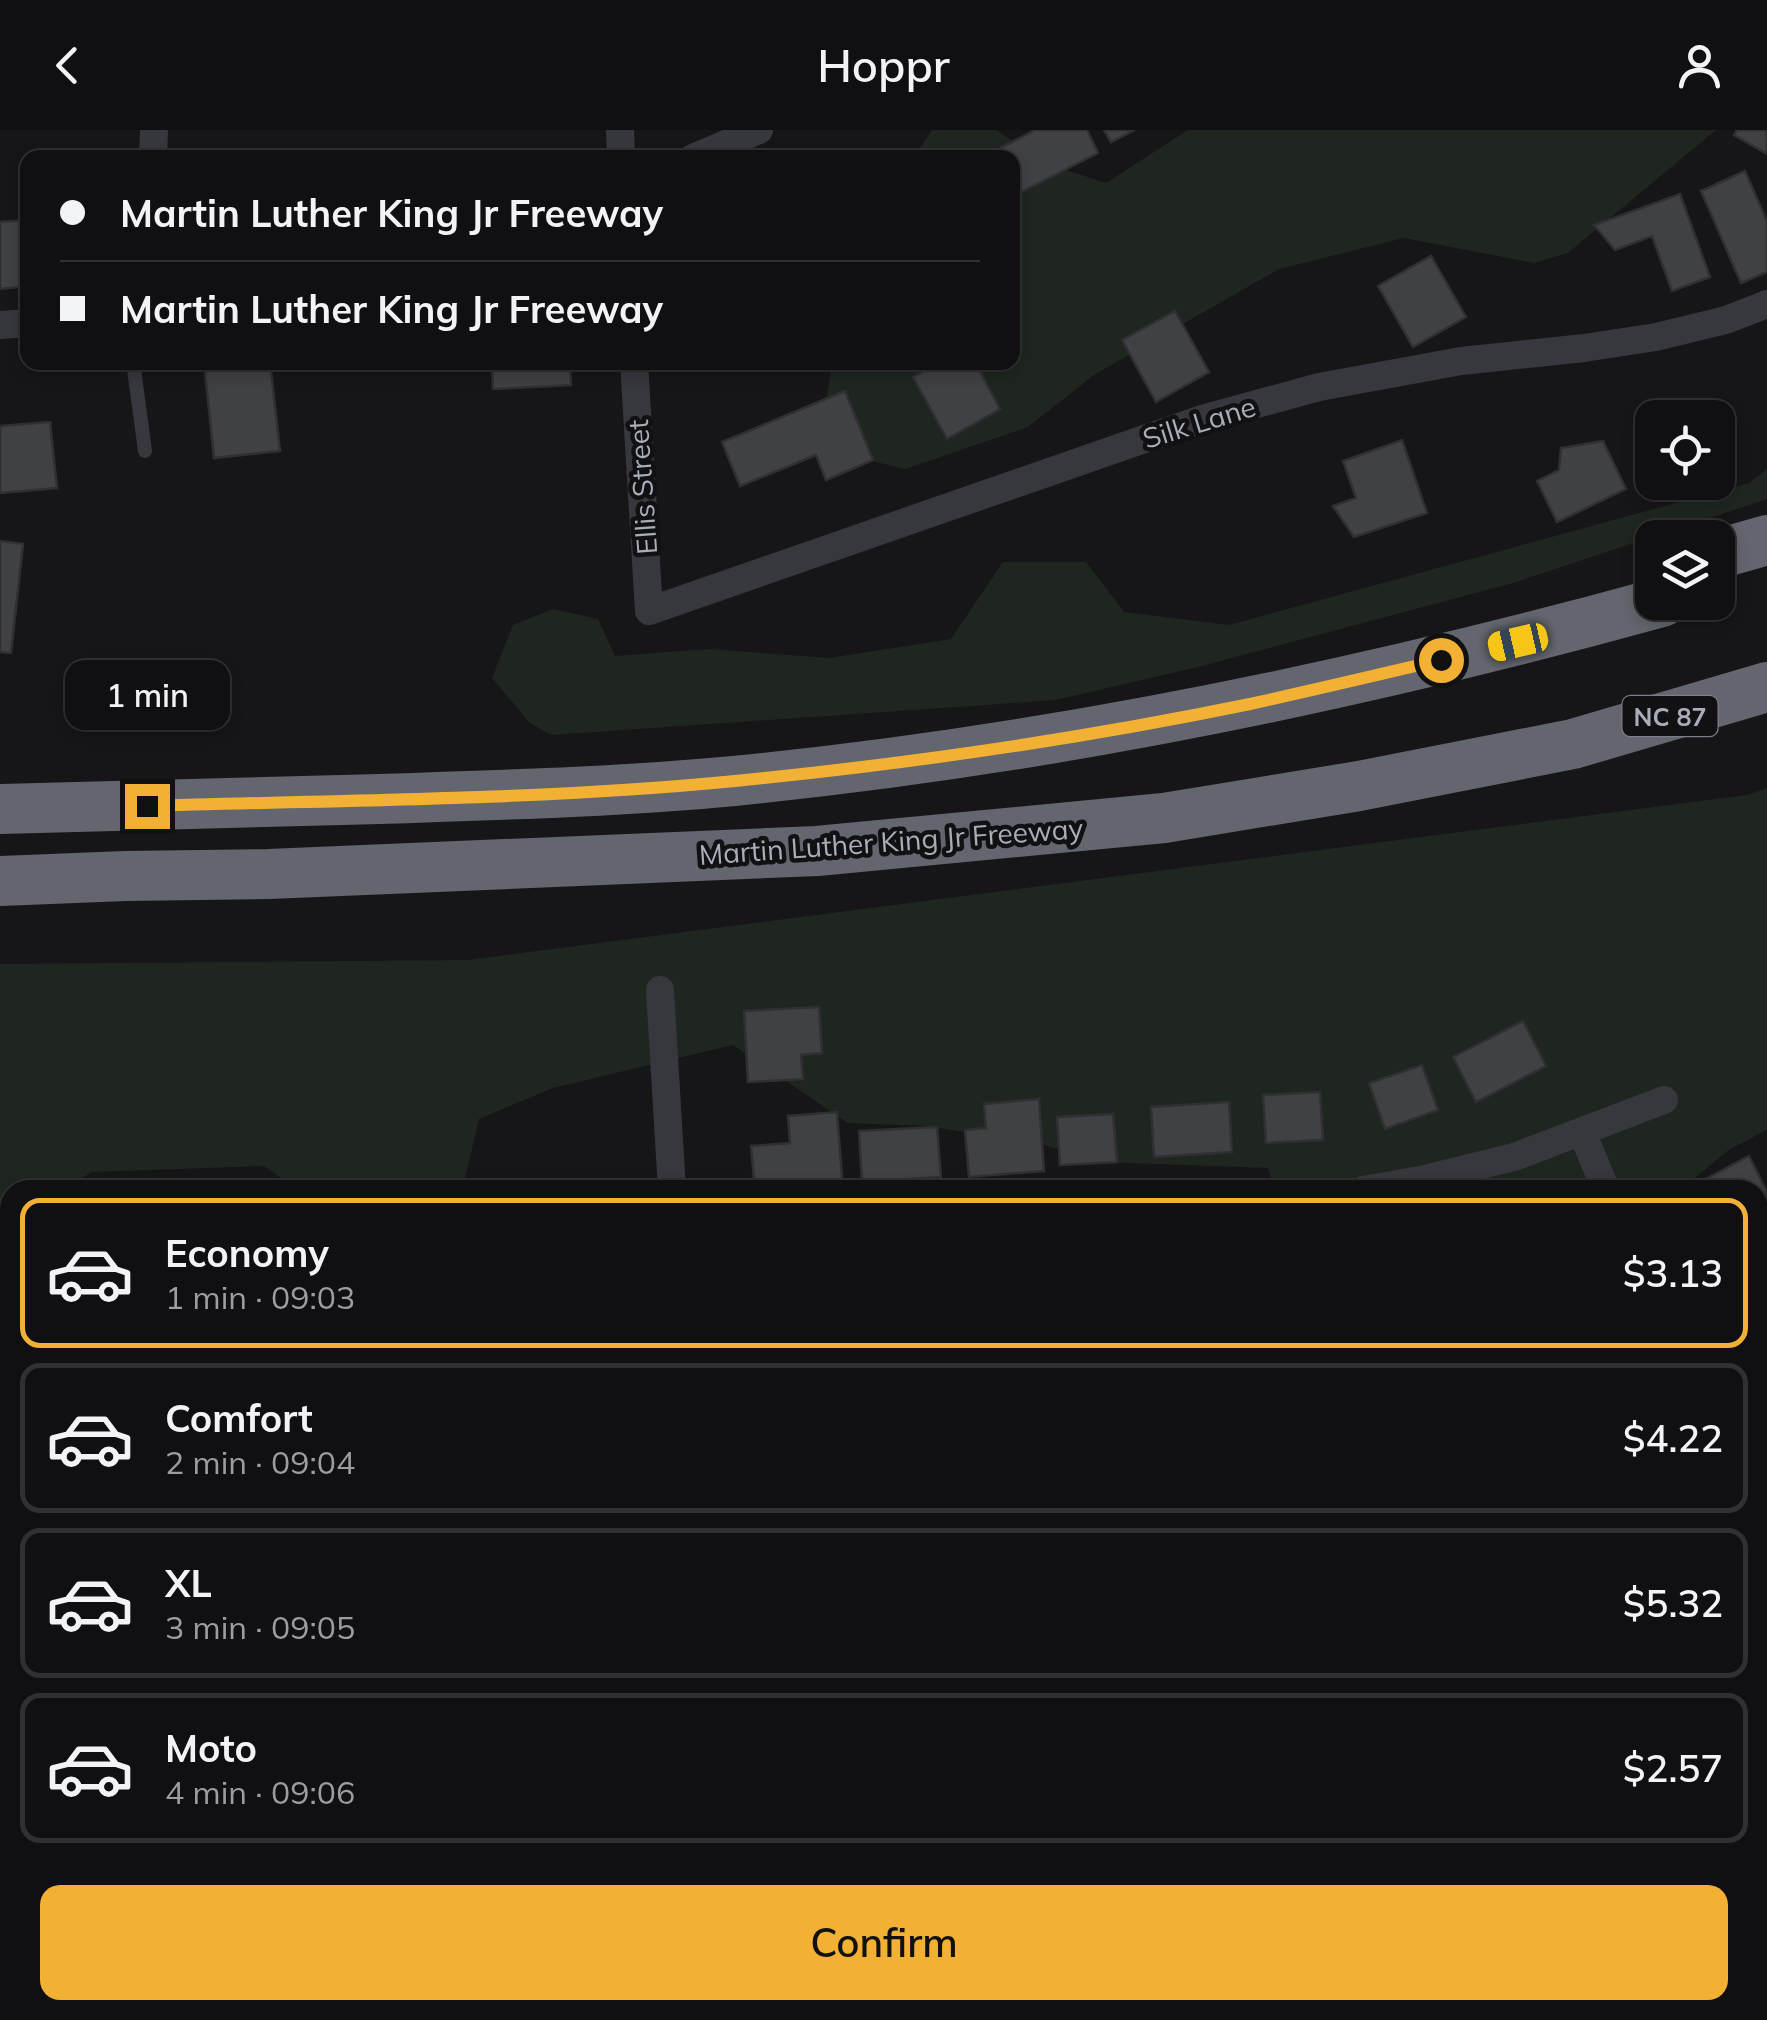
<!DOCTYPE html>
<html lang="en">
<head>
<meta charset="utf-8">
<style>
	body { margin:0; font-family:Mulish,sans-serif; background:#19191b; color:#f1f3f6; height:100vh; display:flex; flex-direction:column; font-size:38px; white-space:nowrap }
	* { box-sizing:border-box; margin:0 }
	p { font-size:32px; color:#9c9d9f }
	.icon { flex:none; width:55px; height:55px; fill:none; stroke:currentColor; stroke-width:2; stroke-linecap:round; stroke-linejoin:round }
	.map { position:relative; flex:1; overflow:hidden }
	.drawer { position:absolute; left:0px; top:1050px; width:1768px; height:840px; display:flex; flex-direction:column; background:#101012; border-radius:30px 30px 0 0; box-shadow:0 5px 15px #0003,0 0 0 2px #303032 }
	.drawer>* { flex:none }
	.banner { position:absolute; left:20px; top:20px; width:1000px; height:220px; border-radius:20px; box-shadow:0 5px 15px #0003,0 0 0 2px #303032; display:grid; align-content:center; height:220px; padding:0 40px; background:#101012 }
	.tools { position:absolute; left:1635px; top:270px; display:grid; gap:20px }
	.tools a { display:grid; place-items:center; width:100px; height:100px; border-radius:20px; background:#101012; box-shadow:0 5px 15px #0003,0 0 0 2px #303032; font-size:50px }
	.end { position:absolute; width:45px; height:45px; margin:-22px; border:12px solid #f2b134; background:#111; box-shadow:0 0 0 5px #111 }
	.from { border-radius:50% }
	.bubble { position:absolute; height:70px; border-radius:20px; background:#101012; box-shadow:0 5px 15px #0003,0 0 0 2px #303032; font-size:32px; font-weight:600; line-height:70px; text-align:center }
	.car { position:absolute; width:30px; height:60px; margin:-30px -15px; border-radius:12px; box-shadow:0 0 8px 2px #0007; background:linear-gradient(#f5c518 24%,#345 0 40%,#f5c518 0 76%,#345 0 86%,#f5c518 0) }
	.banner b { display:flex; align-items:center; gap:35px; height:95px; font-size:38px }
	.banner b+b { border-top:2px solid #303032 }
	.banner i { width:25px; height:25px; background:#f1f3f6 }
	ul { padding:18px 0 0; list-style:none }
	li { display:flex; align-items:center; gap:30px; height:150px; margin:0 20px 15px; padding:0 20px; border:5px solid #303032; border-radius:20px }
	li div { flex:1 }
	li b { display:block; font-size:38px }
	li em { font-style:normal; font-weight:600 }
	li.on { border-color:#f2b134 }
	li>.icon { width:90px; height:90px; stroke-width:1.5 }
	.primary-button { display:flex; gap:20px; margin-top:auto; padding:20px 40px }
	.primary-button a { flex:1; height:115px; border-radius:20px; background:#f2b134; color:#111; font-size:40px; font-weight:600; line-height:115px; text-align:center }
	header { display:flex; justify-content:space-between; align-items:center; height:130px; padding:0 40px; background:#101012; font-size:45px; font-weight:600 }
	.map>svg:first-child { display:block }
	.green { fill:#1e261f }
	.building { fill:#404145; stroke:#303034; stroke-width:2.5 }
	.lines { fill:none; stroke-linecap:round; stroke-linejoin:round }
	.service { stroke:#37383d; stroke-width:14 }
	.minor { stroke:#37383d; stroke-width:28 }
	.motorway { stroke:#63666e; stroke-width:50 }
	.route { stroke:#f2b134; stroke-width:12 }
	.labels { text-anchor:middle; dominant-baseline:central; stroke-width:9; stroke-linejoin:round; paint-order:stroke }
	.shield { fill:#111113; stroke:#7b7e86; stroke-width:2.5 }
	.shield-label { font-size:25px; font-weight:bold; fill:#a8adb8 }
	.street-label { font-size:28px; fill:#a8adb8; stroke:#111113 }
</style>
</head>
<body>
<header><svg class="icon" aria-label="back" viewBox="0 0 24 24"><path d="M15 5l-7 7 7 7"/></svg>Hoppr<svg class="icon" aria-label="person" viewBox="0 0 24 24"><circle cx="12" cy="8" r="4"/><path d="M4 21q1-7 8-7t8 7"/></svg></header>
<div class="map">
<svg width="1767" height="1890" viewBox="0 0 1767 1890">
	<rect width="100%" height="100%" fill="#161618"/>
	<path class="green" d="M 932,0 L 997,0 L 1042,32 L 1106,53 L 1188,0 L 1716,0 L 1568,123 L 1534,133 L 1404,108 L 1279,139 L 1094,245 L 1028,297 L 905,339 L 838,323 L 823,294 L 832,233 L 1012,232 L 1012,28 L 914,27 Z
		M 1767,339 L 1767,369 L 1513,453 L 1198,537 L 1056,570 L 551,605 L 529,592 L 492,548 L 513,495 L 553,479 L 598,489 L 615,526 L 709,519 L 829,528 L 951,509 L 1003,432 L 1086,432 L 1124,482 L 1229,495 L 1749,353 Z
		M 1767,658 L 1767,1000 L 1730,1019 L 1680,1060 L 1274,1060 L 1268,1038 L 1101,1032 L 1041,1014 L 926,996 L 848,993 L 733,915 L 553,958 L 479,989 L 463,1057 L 468,1060 L 298,1060 L 264,1036 L 92,1042 L 62,1060 L 10,1060 L 10,1090 L 0,1096 L 0,834 L 468,830 L 1747,665 Z
		M 0,1336 L 6,1350 L 10,1352 L 10,1880 L 934,1880 L 931,1890 L 0,1890 Z
		M 1138,1880 L 1561,1880 L 1564,1890 L 1135,1890 Z"/>
	<path class="building" d="M 1035,0 L 1087,0 L 1098,23 L 1012,67 L 1012,28 L 989,28 L 987,25 Z
		M 1104,0 L 1135,0 L 1111,12 Z
		M 1737,0 L 1767,0 L 1767,24 L 1734,5 Z
		M 1745,41 L 1767,91 L 1767,142 L 1741,153 L 1701,61 Z
		M 1680,64 L 1710,147 L 1672,161 L 1652,106 L 1615,120 L 1594,95 Z
		M 28,90 L 28,156 L 0,159 L 0,92 Z
		M 1431,126 L 1466,187 L 1413,217 L 1378,156 Z
		M 1175,181 L 1209,242 L 1156,272 L 1122,210 Z
		M 204,232 L 270,232 L 280,321 L 214,328 Z
		M 492,232 L 570,232 L 571,255 L 493,259 Z
		M 940,232 L 975,232 L 1000,279 L 947,309 L 913,247 Z
		M 845,261 L 873,330 L 826,350 L 816,325 L 740,356 L 722,312 Z
		M 50,292 L 57,358 L 0,363 L 0,296 Z
		M 1402,310 L 1427,383 L 1354,407 L 1333,376 L 1356,368 L 1343,331 Z
		M 1603,311 L 1626,359 L 1557,392 L 1537,351 L 1559,340 L 1561,318 Z
		M 0,411 L 23,414 L 11,523 L 0,522 Z
		M 819,877 L 822,923 L 801,925 L 803,949 L 748,952 L 744,881 Z
		M 1523,891 L 1546,936 L 1476,972 L 1453,927 Z
		M 1422,935 L 1438,980 L 1385,999 L 1369,953 Z
		M 1320,962 L 1323,1010 L 1266,1013 L 1263,965 Z
		M 1039,969 L 1044,1041 L 969,1047 L 965,1000 L 986,998 L 984,974 Z
		M 1229,972 L 1232,1022 L 1154,1027 L 1151,977 Z
		M 837,982 L 843,1060 L 755,1060 L 751,1016 L 790,1013 L 788,986 Z
		M 1113,984 L 1117,1032 L 1060,1035 L 1057,987 Z
		M 937,997 L 941,1047 L 862,1052 L 859,1001 Z
		M 1749,1026 L 1767,1062 L 1767,1106 L 1758,1111 L 1758,1060 L 1709,1060 L 1704,1050 Z
		M 1767,1133 L 1767,1191 L 1758,1168 L 1758,1137 Z
		M 1055,1880 L 1056,1890 L 928,1890 L 928,1881 Z
		M 1682,1883 L 1682,1890 L 1631,1890 L 1630,1886 Z"/>
	<g class="lines">
		<path class="service" d="M 133,232 L 145,321"/>
		<path class="minor" d="M 620,0 L 621,28
			M 153,28 L 154,0
			M 693,28 L 759,0
			M 0,195 L 28,193
			M 634,232 L 649,481 L 1202,289 L 1319,257 L 1461,231 L 1584,218 L 1656,207 L 1726,190 L 1767,174
			M 660,860 L 672,1060
			M 1582,1002 L 1606,1060
			M 1363,1060 L 1420,1050 L 1514,1027 L 1664,970
			M 1758,1425 L 1767,1424
			M 1758,1559 L 1767,1666
			M 0,1880 L 10,1880
			M 264,1880 L 265,1890
			M 743,1880 L 744,1890"/>
		<path class="motorway" d="M 1718,424 L 1767,410
			M 0,679 C 127,676 253,672 380,669 C 498,665 616,662 734,651 C 1048,620 1358,556 1662,472
			M 0,751 L 125,746 L 269,744 L 817,721 L 1164,688 L 1359,656 L 1573,614 L 1767,557"/>
	</g>
	<g class="lines">
		<path class="route" d="M 147,676 C 342,670 540,670 735,651 C 907,634 1080,609 1250,574 C 1314,560 1377,545 1441,530"/>
	</g>
	<g class="labels">
		<rect class="shield" x="1622.5" y="566" width="95" height="40" rx="8"/>
		<g class="shield-label">
			<text x="1670" y="586">NC 87</text>
		</g>
		<g class="street-label">
			<text transform="translate(1199 292) rotate(-17)">Silk Lane</text>
			<text transform="translate(642 357) rotate(-94)">Ellis Street</text>
			<text transform="translate(891 711) rotate(-4)">Martin Luther King Jr Freeway</text>
		</g>
	</g>
</svg>
<div class="tools">
<a><svg class="icon" aria-label="locate" viewBox="0 0 24 24"><circle cx="12" cy="12" r="6"/><path d="M12 2v4M12 18v4M2 12h4M18 12h4"/></svg></a>
<a><svg class="icon" aria-label="layers" viewBox="0 0 24 24"><path d="M12 4l9 5-9 5-9-5zM3 14l9 5 9-5"/></svg></a>
</div>
<i class="end from" style="left:1441px;top:530px"></i>
<i class="end" style="left:147px;top:676px"></i>
<div class="bubble" style="left:65px;top:530px;width:165px">1 min</div>
<i class="car" style="left:1518px;top:512px;rotate:257deg"></i>
<div class="banner">
<b><i class="from"></i>Martin Luther King Jr Freeway</b>
<b><i></i>Martin Luther King Jr Freeway</b>
</div>
<section class="drawer">
<ul>
<li class="on"><svg class="icon" aria-label="car" viewBox="0 0 24 24"><path d="M5 17H2v-5l4-1 3-4h7l3 4 3 1v5h-3M9 17h6M6 11h13"/><circle cx="7" cy="17" r="2"/><circle cx="17" cy="17" r="2"/></svg><div><b>Economy</b><p>1 min · 09:03</p></div><em>$3.13</em></li>
<li><svg class="icon" aria-label="car" viewBox="0 0 24 24"><path d="M5 17H2v-5l4-1 3-4h7l3 4 3 1v5h-3M9 17h6M6 11h13"/><circle cx="7" cy="17" r="2"/><circle cx="17" cy="17" r="2"/></svg><div><b>Comfort</b><p>2 min · 09:04</p></div><em>$4.22</em></li>
<li><svg class="icon" aria-label="car" viewBox="0 0 24 24"><path d="M5 17H2v-5l4-1 3-4h7l3 4 3 1v5h-3M9 17h6M6 11h13"/><circle cx="7" cy="17" r="2"/><circle cx="17" cy="17" r="2"/></svg><div><b>XL</b><p>3 min · 09:05</p></div><em>$5.32</em></li>
<li><svg class="icon" aria-label="car" viewBox="0 0 24 24"><path d="M5 17H2v-5l4-1 3-4h7l3 4 3 1v5h-3M9 17h6M6 11h13"/><circle cx="7" cy="17" r="2"/><circle cx="17" cy="17" r="2"/></svg><div><b>Moto</b><p>4 min · 09:06</p></div><em>$2.57</em></li>
</ul>
<div class="primary-button"><a>Confirm</a></div>
</section>
</div>
</body>
</html>
